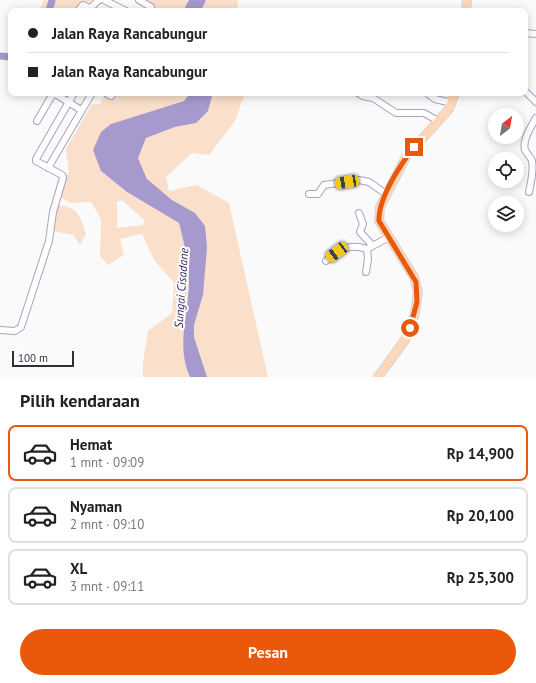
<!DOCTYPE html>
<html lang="id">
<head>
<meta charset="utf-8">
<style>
	body { margin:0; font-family:"PT Sans",sans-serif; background:#f6f6f6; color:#222; height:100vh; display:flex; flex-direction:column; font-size:15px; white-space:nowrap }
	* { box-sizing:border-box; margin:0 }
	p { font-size:13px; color:#767676 }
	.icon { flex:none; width:22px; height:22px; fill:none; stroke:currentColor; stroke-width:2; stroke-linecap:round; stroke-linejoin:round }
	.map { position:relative; height:377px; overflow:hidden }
	.panel { display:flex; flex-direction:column; background:#fff; flex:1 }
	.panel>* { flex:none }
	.banner { position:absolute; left:8px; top:8px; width:520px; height:88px; border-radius:8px; box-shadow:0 2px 10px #0003; display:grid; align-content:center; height:88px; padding:0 20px; background:#fff }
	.needle { width:26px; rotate:31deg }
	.tools { position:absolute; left:488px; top:108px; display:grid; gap:8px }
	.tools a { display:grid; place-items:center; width:36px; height:36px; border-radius:50%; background:#fff; box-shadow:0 2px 10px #0003; font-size:20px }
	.scale { position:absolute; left:12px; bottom:10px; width:62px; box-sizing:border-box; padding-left:4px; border:2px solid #312e3a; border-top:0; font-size:11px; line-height:14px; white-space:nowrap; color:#312e3a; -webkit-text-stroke:3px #fff; paint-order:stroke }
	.end { position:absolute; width:18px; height:18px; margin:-9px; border:5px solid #ea580c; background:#fff; box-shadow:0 0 0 2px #fff }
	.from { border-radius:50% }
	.car { position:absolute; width:12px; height:24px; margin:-12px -6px; border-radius:5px; box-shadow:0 0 3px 1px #0007; background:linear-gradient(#f5c518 24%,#345 0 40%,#f5c518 0 76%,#345 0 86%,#f5c518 0) }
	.banner b { display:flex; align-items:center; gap:14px; height:38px; font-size:15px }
	.banner b+b { border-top:1px solid #e0e0e0 }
	.banner i { width:10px; height:10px; background:#222 }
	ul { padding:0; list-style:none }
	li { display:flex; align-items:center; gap:12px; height:56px; margin:0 8px 6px; padding:0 12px; border:2px solid #e0e0e0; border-radius:8px }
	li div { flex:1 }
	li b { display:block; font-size:15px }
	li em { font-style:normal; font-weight:600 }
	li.active { border-color:#ea580c }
	li>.icon { width:36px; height:36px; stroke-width:1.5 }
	h2 { padding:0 20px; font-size:18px; line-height:48px }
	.button { display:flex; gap:8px; margin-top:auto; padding:8px 20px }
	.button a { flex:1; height:46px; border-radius:24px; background:#ea580c; color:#fff; font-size:16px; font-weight:600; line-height:46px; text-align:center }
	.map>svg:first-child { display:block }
	.green { fill:#fae0ca; fill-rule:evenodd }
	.water { fill:#a699cd }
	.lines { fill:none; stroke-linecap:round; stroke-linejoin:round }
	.river { stroke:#a699cd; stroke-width:7 }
	.minor-casing { stroke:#a9a2c1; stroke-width:8 }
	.major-casing { stroke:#d6d5d8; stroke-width:10 }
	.minor { stroke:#fff; stroke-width:6 }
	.major { stroke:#fed8b8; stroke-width:8 }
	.route { stroke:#ea580c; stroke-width:5 }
	.labels { text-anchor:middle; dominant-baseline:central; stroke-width:4; stroke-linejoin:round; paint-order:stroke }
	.water-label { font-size:12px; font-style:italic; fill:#3a2563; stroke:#fff }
</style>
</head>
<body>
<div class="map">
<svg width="536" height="377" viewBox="0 0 536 377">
	<rect width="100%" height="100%" fill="#fafafa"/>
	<path class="green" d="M 44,0 L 93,0 L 84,4 L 78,11 L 39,11 Z
		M 143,0 L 189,0 L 183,11 L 161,11 Z
		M 206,0 L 238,0 L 237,11 L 201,11 Z
		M 116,93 L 190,93 L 184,101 L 156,111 L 93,150 L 102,171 L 127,192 L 179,223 C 184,242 189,263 189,283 C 189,314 177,349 190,377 L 143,377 L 143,362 L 148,331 L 172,313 L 174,283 L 154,260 L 142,234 L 120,239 L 124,255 L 108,265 L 100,256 L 101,219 L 91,202 L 71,203 L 59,196 L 60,185 L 69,172 L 66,149 L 92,104 L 100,104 L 105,95 L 113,98 ZM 117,201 L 123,201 L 145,221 L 143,225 L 117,228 Z
		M 211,93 L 245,93 L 235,121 L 209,155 L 192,153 L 166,177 L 169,191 L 197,185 L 229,203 L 268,377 L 207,377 L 194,337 L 194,325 L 203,295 L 195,213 L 172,200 L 147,179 L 138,158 L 146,138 L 175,127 L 196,123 L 212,96 Z
		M 58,205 C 78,207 81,216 86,234 L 80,245 L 73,235 L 53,231 Z"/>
	<path class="water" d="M 189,0 L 206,0 L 201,11 L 183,11 Z
		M 190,93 L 211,93 L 212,96 L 208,111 L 196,123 L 175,127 L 146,138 L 138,158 L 147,179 L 172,200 L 195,213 L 205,226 L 207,247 L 203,295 L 194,325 L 194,337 L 207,377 L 190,377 C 176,346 188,316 189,284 C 189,264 184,242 179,223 L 127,192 L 101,171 L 93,150 L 101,132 L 111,124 L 184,101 Z"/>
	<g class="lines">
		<path class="river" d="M 49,11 L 52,0
			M 0,56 L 11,57"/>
		<g class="minor-casing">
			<path id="minor" d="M 104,0 L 126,11
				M 139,0 L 151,7 L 151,11
				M 90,8 L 99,0
				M 78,11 L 83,5 L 95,11
				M 525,33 L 536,34
				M 525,91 L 536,102
				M 54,93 L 81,110
				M 106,93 L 111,96 L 113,93
				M 358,93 L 363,96 L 373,98 L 396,113 L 424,113 L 438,121
				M 427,93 L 435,99 L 452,103
				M 37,121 L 51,97 L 56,93
				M 48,168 L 92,93
				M 529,192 C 531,182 534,171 532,161 C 531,157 527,154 525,150 C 522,140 531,127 536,118
				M 309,194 L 318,194 L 324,185 L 359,180 L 369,182 L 386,194
				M 359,213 L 363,224 L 360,232 L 372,245
				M 326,261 C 341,249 348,243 367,249 L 389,237
				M 366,272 L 368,259 L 367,249
				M 0,330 L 15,331 L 21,327 L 49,241 L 53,212 L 63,178 L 62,175 L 36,161 L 36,159 L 74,93"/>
		</g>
		<g class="major-casing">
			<path id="major" d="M 466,11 L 467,0
				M 378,377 L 405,340 L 415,313 L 418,292 L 414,277 L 379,221 L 380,207 L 406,157 L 449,109 L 455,93"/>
		</g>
		<use href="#minor" class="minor"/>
		<use href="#major" class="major"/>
	</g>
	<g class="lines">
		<path class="route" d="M 410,328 L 417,302 L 416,282 L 379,221 C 378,198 401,164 414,147"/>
	</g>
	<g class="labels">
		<g class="water-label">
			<text transform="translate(181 288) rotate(-86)">Sungai Cisadane</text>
		</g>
	</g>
</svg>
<div class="tools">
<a><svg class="needle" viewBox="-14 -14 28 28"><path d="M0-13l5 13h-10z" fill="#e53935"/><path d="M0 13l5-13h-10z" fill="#767676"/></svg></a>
<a><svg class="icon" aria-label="locate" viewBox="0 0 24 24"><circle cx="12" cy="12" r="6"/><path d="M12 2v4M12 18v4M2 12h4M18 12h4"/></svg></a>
<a><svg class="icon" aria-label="layers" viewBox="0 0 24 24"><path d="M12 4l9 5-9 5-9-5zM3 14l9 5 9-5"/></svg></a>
</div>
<div class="scale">100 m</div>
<i class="end from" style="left:410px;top:328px"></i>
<i class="end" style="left:414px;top:147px"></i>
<i class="car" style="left:347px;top:182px;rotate:261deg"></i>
<i class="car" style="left:337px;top:252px;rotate:233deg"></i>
<div class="banner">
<b><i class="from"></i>Jalan Raya Rancabungur</b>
<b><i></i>Jalan Raya Rancabungur</b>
</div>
</div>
<section class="panel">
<h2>Pilih kendaraan</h2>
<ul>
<li class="active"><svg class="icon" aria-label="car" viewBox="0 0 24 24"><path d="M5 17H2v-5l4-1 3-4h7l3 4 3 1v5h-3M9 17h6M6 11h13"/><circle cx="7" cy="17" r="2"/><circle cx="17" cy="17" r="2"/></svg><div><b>Hemat</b><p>1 mnt · 09:09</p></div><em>Rp 14,900</em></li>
<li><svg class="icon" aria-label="car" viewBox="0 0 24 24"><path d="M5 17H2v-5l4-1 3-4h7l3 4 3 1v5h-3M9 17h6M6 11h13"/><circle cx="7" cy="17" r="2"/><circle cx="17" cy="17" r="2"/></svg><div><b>Nyaman</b><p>2 mnt · 09:10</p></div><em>Rp 20,100</em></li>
<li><svg class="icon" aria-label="car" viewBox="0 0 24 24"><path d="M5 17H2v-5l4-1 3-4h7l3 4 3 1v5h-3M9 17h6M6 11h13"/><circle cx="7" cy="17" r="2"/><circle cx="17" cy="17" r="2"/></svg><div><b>XL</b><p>3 mnt · 09:11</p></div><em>Rp 25,300</em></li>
</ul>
<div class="button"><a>Pesan</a></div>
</section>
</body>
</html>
